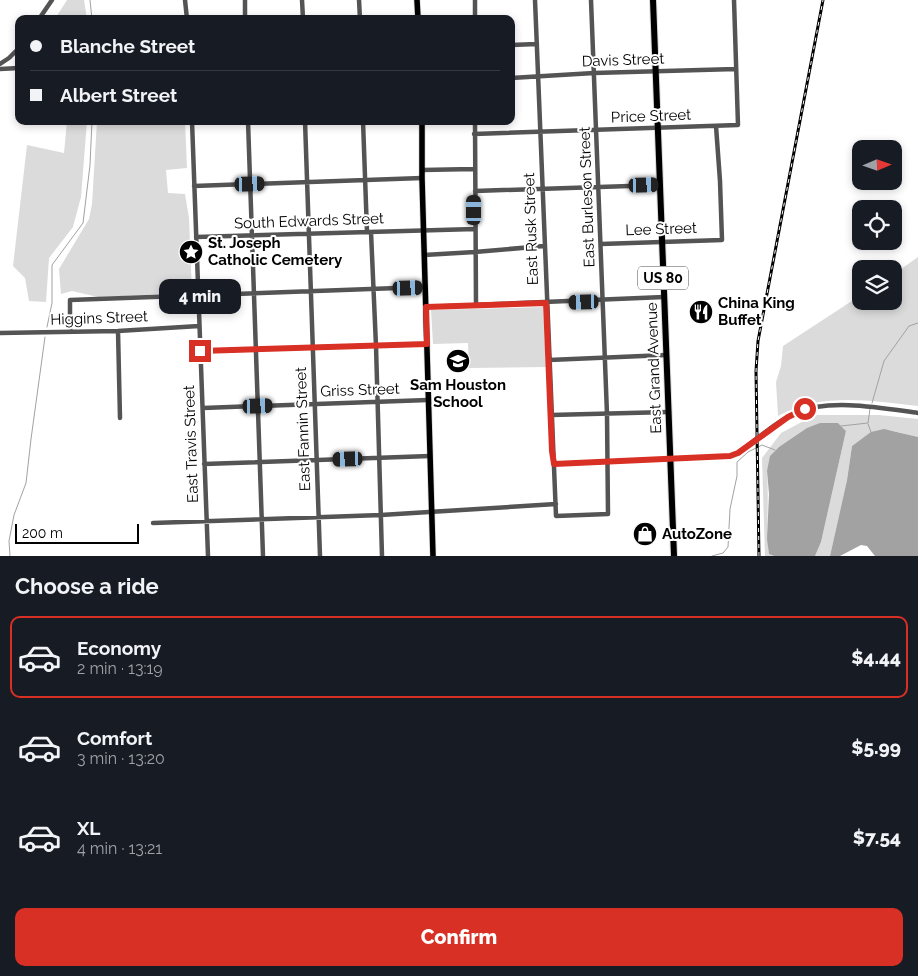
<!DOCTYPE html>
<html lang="en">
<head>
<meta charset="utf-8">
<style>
	body { margin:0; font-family:Raleway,sans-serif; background:#242831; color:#f1f3f6; height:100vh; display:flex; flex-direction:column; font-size:19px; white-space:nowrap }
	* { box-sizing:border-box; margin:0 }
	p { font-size:16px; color:#9ea1a6 }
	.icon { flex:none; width:28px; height:28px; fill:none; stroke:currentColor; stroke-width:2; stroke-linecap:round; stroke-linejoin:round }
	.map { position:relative; height:556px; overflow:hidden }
	.sheet { display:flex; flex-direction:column; background:#171b24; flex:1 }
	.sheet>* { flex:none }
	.top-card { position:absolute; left:15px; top:15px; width:500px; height:110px; border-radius:10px; box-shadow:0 2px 8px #0003; display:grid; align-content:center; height:110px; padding:0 15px; background:#171b24 }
	.needle { width:32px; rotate:88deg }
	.buttons { position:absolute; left:852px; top:140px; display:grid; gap:10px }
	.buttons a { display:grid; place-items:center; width:50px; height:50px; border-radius:10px; background:#171b24; box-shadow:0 2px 8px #0003; font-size:25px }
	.scale { position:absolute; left:15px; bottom:12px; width:124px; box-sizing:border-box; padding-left:5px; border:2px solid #000; border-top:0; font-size:14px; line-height:18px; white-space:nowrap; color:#000; -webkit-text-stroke:4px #fff; paint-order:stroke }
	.end { position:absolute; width:22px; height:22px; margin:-11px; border:6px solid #d93025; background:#fff; box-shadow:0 0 0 2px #fff }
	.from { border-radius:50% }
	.bubble { position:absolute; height:35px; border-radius:10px; background:#171b24; box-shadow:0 2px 8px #0003; font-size:16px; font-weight:800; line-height:35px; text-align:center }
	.car { position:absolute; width:15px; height:30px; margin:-15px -8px; border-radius:6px; box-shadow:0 0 4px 1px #0007; background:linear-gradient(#222 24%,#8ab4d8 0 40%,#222 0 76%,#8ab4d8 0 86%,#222 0) }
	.top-card b { display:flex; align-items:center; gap:18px; height:48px; font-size:19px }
	.top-card b+b { border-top:1px solid #363941 }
	.top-card i { width:12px; height:12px; background:#f1f3f6 }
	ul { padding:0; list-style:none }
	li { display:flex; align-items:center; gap:15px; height:82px; margin:0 10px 8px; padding:0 5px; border:2px solid transparent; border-radius:10px }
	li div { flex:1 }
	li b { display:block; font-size:19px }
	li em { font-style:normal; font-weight:800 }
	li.current { border-color:#d93025 }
	li>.icon { width:45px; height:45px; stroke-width:1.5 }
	h2 { padding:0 15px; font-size:22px; line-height:60px }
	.primary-button { display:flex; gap:10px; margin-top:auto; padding:10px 15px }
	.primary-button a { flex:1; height:58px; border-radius:10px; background:#d93025; color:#fff; font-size:20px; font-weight:800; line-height:58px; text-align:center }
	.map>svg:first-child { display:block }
	.green { fill:#dbdbdb }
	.water { fill:#a2a2a2 }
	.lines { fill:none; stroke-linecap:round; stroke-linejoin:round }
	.stream { stroke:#a2a2a2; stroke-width:1 }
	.major-casing { stroke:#dbdbdb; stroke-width:7 }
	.highway-casing { stroke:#dbdbdb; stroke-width:8 }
	.minor { stroke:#545454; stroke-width:4.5 }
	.major { stroke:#000; stroke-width:5.5 }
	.highway { stroke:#000; stroke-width:6 }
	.rail-casing { stroke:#000; stroke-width:3 }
	.rail { stroke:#fff; stroke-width:1; stroke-dasharray:4; stroke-linecap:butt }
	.route { stroke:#d93025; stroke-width:6 }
	.labels { text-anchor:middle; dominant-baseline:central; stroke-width:4; stroke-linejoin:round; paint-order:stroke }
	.shield { fill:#fff; stroke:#4c4c4c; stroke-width:1 }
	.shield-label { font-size:14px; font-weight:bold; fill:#000 }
	.street-label { font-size:15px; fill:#000; stroke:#fff }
	.poi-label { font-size:15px; font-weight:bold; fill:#000; stroke:#fff; text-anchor:start }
</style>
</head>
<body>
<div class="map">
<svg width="918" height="556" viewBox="0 0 918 556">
	<rect width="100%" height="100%" fill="#fff"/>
	<path class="green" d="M 67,0 L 84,0 L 87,19 L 55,19 Z
		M 67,121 L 87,121 L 81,197 L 73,227 L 49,258 L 46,302 L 29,301 L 25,278 L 13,266 L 27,145 L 64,153 Z
		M 97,121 L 185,121 L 187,168 L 166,170 L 168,193 L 185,194 L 189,218 L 192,293 L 98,297 L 72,291 L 61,294 L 59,269 L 89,219 L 92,204 Z
		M 918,257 L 918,406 C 871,401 821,392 778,416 L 776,382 L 781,366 L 783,346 L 861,295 L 861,301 L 894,301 L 894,274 Z
		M 543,307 L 546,367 L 469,368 L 468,343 L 433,344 L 431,310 Z
		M 815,415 L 879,415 L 918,419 L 918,437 C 884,429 882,424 852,446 L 847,480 L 830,556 L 815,556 L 821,542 L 846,431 L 838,423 L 820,423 L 767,471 C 769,499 766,526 769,554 L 774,556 L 765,556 L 762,458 L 781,433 Z"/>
	<path class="water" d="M 820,423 L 838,423 L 846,431 L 821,542 L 815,556 L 774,556 L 769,554 L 767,539 L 769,494 L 767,471 L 770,456 L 779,447 L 807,428 Z
		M 884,429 L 918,437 L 918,556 L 875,556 L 867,546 L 861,545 L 840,556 L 830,556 L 847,480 L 852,446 L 871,432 Z"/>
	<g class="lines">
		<path class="stream" d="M 90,0 L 92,19
			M 47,327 L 52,303 L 52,265 L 83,223 L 90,165 L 92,121
			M 872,403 L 884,361 L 909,326 L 918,323
			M 868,424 L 871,432
			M 841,426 L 868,423 L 870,409
			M 10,556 L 9,541 L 14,515 L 26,483 L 31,439 L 45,337
			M 712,556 L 723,553 L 728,547 L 730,509 L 737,476 L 737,462 L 748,452 L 762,445 L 775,450"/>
		<g class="major-casing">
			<path id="major" d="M 417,0 L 418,19
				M 422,121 L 422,178 L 433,556"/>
		</g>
		<g class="highway-casing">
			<path id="highway" d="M 653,0 L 674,556"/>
		</g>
		<path class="minor" d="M 185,0 L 187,19
			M 245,0 L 245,19
			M 302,0 L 303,19
			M 359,0 L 360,19
			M 475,0 L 475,19
			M 535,0 L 556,516 L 608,514 L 607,414 L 591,0
			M 39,19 L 52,0
			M 511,45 L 537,44
			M 0,64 L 9,58 L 19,48
			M 0,69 L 19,68
			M 511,78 L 594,73 L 736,69
			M 192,121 L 208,556
			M 248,121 L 263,556
			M 305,121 L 320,556
			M 363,121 L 367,232
			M 475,121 L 476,305
			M 474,134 L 738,125 L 734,0
			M 422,170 L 474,169
			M 194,186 L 422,178
			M 475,191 L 660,185
			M 371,232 L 376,346 L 382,556
			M 196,237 L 475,229
			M 601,244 L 722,240 L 720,181 L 716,126
			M 424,255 L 475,252 L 544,246
			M 426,307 L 664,297
			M 118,331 L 120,418
			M 70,332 L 70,300 L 425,287
			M 0,333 L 118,331 L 199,326
			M 201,351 L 427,344
			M 549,360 L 666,355
			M 203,408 L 428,400
			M 551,415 L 668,412
			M 204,464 L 430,456
			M 555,464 L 730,456 L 738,453 C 756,440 775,422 795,413 C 829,398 882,408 918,413
			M 153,523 L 381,515 L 556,504"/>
		<use href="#major" class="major"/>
		<use href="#highway" class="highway"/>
		<g class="rail-casing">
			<path id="rail" d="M 759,556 L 756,371 L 758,341 L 823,0"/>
		</g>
		<use href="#rail" class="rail"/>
	</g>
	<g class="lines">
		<path class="route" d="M 200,351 L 427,344 L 426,307 L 546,303 L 552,451 L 554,464 L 730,456 L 738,453 L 788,417 L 805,409"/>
	</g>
	<defs>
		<g id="sight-disc" transform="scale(1.25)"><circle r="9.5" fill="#000" stroke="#fff"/><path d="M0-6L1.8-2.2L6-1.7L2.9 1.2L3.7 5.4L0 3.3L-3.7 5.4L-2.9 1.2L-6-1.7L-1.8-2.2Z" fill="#fff"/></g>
		<g id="restaurant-disc" transform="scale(1.25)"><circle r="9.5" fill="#000" stroke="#fff"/><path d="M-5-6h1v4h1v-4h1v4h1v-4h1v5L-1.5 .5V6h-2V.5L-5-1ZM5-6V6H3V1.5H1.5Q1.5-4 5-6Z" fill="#fff"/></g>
		<g id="school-disc" transform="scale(1.25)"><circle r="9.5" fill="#000" stroke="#fff"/><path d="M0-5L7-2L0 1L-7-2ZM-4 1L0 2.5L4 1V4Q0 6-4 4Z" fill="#fff"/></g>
		<g id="shop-disc" transform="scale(1.25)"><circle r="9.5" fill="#000" stroke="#fff"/><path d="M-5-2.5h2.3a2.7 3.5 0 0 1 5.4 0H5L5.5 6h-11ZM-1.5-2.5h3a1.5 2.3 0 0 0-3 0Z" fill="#fff"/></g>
	</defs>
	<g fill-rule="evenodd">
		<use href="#sight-disc" x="191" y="252"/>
		<use href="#restaurant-disc" x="701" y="312"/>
		<use href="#school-disc" x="458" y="361"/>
		<use href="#shop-disc" x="645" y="534"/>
	</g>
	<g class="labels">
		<rect class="shield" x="638" y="266.5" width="50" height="23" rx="4"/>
		<g class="shield-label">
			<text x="663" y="278">US 80</text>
		</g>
		<g class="street-label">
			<text transform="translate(623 60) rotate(-2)">Davis Street</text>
			<text transform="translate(651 116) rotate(-2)">Price Street</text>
			<text transform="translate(587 197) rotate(-92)">East Burleson Street</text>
			<text transform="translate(309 221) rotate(-2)">South Edwards Street</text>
			<text transform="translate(531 229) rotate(-92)">East Rusk Street</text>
			<text transform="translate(661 229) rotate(-2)">Lee Street</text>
			<text transform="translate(99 318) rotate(-2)">Higgins Street</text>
			<text transform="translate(654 368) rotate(-92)">East Grand Avenue</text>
			<text transform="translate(360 390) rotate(-2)">Griss Street</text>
			<text transform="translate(303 429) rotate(-92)">East Fannin Street</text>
			<text transform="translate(191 444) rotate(-92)">East Travis Street</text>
		</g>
		<g class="poi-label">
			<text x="208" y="243">St. Joseph<tspan x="208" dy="17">Catholic Cemetery</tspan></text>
			<text x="718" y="303">China King<tspan x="718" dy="17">Buffet</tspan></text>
			<text x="458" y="385" text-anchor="middle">Sam Houston<tspan x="458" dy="17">School</tspan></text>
			<text x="662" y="534">AutoZone</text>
		</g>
	</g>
</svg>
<div class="buttons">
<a><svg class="needle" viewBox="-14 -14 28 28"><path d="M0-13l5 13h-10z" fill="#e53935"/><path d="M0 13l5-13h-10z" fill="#9ea1a6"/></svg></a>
<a><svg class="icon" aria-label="locate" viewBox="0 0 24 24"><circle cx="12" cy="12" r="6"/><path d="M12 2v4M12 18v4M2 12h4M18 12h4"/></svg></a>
<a><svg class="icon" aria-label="layers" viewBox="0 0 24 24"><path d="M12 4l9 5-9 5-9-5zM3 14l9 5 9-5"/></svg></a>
</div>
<div class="scale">200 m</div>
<i class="end from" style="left:805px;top:409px"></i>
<i class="end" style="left:200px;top:351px"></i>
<div class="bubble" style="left:159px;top:279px;width:82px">4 min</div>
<i class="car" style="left:250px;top:184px;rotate:88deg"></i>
<i class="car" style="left:644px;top:185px;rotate:88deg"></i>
<i class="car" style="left:474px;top:210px;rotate:0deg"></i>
<i class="car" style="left:408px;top:288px;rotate:88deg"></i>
<i class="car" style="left:584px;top:302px;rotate:268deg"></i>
<i class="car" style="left:258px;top:406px;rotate:88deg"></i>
<i class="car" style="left:348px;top:459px;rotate:268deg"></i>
<div class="top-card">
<b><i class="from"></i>Blanche Street</b>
<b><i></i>Albert Street</b>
</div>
</div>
<section class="sheet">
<h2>Choose a ride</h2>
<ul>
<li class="current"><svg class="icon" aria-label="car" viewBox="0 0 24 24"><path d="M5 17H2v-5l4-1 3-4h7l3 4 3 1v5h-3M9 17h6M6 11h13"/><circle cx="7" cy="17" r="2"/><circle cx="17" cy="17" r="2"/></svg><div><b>Economy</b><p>2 min · 13:19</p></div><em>$4.44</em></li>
<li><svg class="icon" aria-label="car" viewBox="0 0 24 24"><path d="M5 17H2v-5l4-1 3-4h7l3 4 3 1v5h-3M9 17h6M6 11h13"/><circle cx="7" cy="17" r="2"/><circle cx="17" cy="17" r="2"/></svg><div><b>Comfort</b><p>3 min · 13:20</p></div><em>$5.99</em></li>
<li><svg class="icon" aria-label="car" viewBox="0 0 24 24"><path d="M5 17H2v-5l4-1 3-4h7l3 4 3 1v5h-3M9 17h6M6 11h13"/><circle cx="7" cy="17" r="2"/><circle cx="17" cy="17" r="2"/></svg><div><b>XL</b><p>4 min · 13:21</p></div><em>$7.54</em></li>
</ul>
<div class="primary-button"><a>Confirm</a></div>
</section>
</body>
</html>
